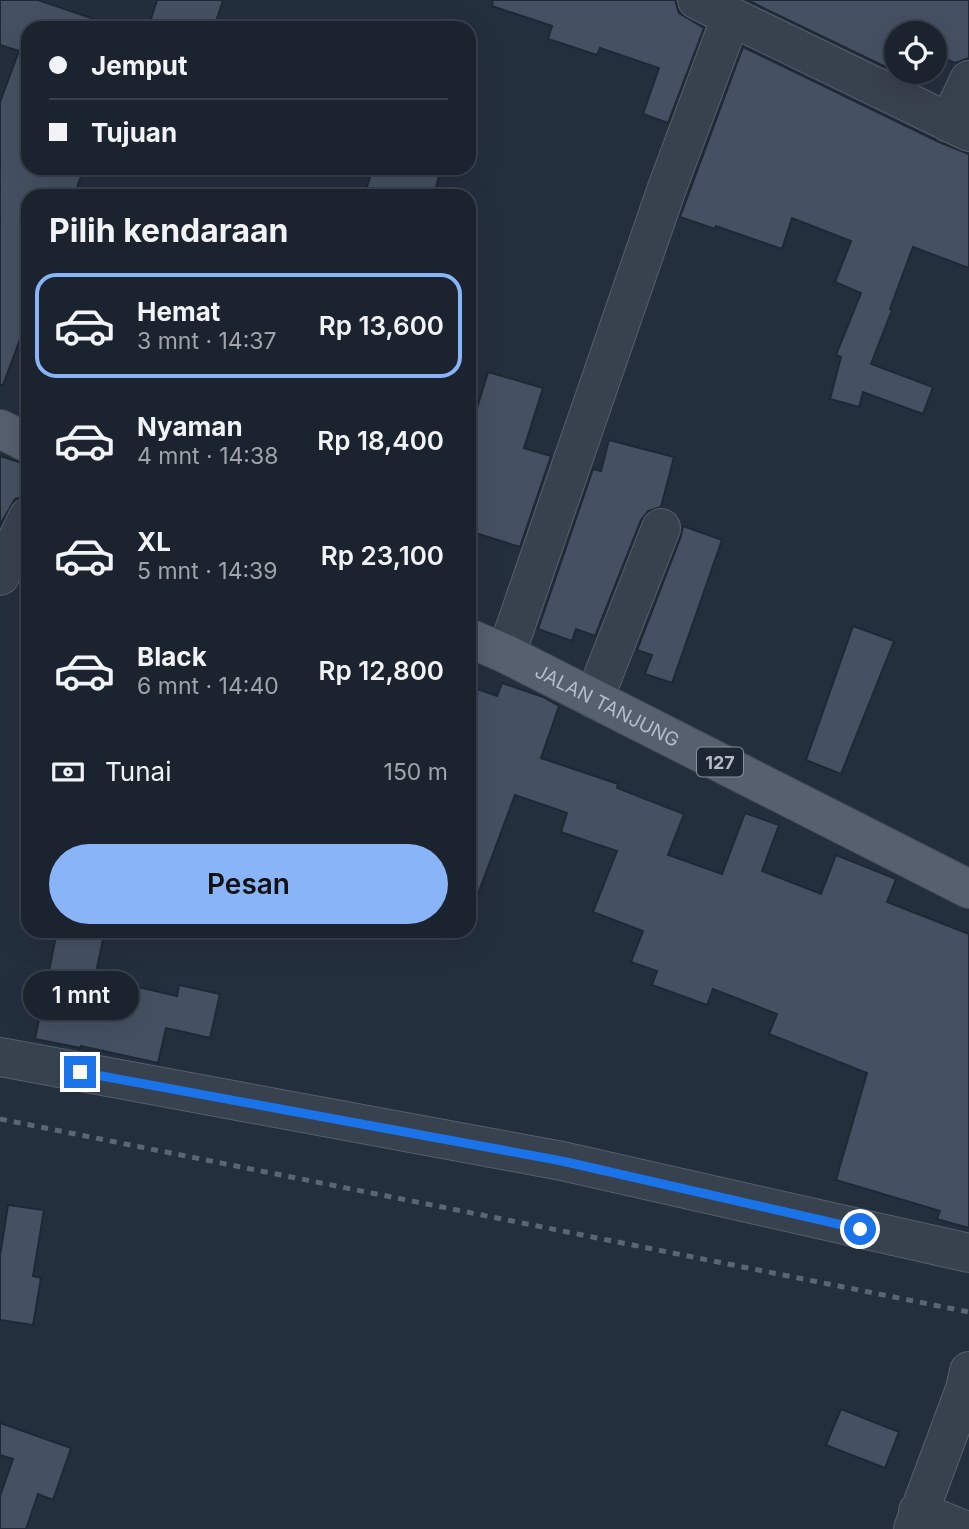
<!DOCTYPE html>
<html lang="id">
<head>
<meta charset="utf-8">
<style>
	body { margin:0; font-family:Inter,sans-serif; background:#282f3a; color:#f1f3f6; height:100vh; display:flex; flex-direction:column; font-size:26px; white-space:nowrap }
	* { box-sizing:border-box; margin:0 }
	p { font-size:23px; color:#a0a4aa }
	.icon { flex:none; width:38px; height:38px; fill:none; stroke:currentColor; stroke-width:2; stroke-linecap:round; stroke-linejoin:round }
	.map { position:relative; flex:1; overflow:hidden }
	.side { position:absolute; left:21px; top:189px; width:455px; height:749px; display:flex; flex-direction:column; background:#1b232e; border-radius:21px; box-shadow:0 7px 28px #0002,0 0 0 2px #39404a }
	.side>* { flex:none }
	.guide { position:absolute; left:21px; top:21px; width:455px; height:154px; border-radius:21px; box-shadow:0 7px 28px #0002,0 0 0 2px #39404a; display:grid; align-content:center; height:154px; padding:0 28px; background:#1b232e }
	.buttons { position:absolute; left:884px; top:21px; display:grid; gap:14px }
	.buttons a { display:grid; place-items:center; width:63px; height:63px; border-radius:50%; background:#1b232e; box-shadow:0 7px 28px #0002,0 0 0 2px #39404a; font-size:35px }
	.end { position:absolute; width:32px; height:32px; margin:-16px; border:9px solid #1a73e8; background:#fff; box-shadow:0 0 0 4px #fff }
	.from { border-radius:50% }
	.bubble { position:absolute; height:49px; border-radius:24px; background:#1b232e; box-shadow:0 7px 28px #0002,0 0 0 2px #39404a; font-size:23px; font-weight:600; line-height:49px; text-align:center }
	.guide b { display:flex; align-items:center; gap:24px; height:66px; font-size:26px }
	.guide b+b { border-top:2px solid #39404a }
	.guide i { width:18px; height:18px; background:#f1f3f6 }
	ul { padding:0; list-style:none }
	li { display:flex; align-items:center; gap:21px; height:105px; margin:0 14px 10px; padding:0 14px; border:4px solid transparent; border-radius:21px }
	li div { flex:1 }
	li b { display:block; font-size:26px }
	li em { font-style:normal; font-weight:600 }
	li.on { border-color:#8ab4f8 }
	li>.icon { width:63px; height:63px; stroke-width:1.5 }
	h2 { padding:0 28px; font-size:32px; line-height:84px }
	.pay { display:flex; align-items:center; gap:18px; height:77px; padding:0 28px; font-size:26px }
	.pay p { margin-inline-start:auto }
	.action { display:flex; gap:14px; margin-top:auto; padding:14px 28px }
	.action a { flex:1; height:80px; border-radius:42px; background:#8ab4f8; color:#111; font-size:28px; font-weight:600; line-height:80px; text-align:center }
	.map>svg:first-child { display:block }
	.building { fill:#455162; stroke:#1f2835; stroke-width:2 }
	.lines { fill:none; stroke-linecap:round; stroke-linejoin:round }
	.street-casing { stroke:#565f6c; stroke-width:40 }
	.primary-casing { stroke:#414a57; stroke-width:40 }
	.street { stroke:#38414e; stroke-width:38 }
	.primary { stroke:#56606e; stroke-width:38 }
	.rail { stroke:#5a6575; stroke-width:5; stroke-dasharray:7 7; stroke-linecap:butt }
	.route { stroke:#1a73e8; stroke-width:9 }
	.labels { text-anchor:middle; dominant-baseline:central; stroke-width:7; stroke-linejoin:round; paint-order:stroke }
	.shield { fill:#1d2633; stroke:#878f9c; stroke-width:2 }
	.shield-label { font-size:18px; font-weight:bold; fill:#b4bcc9 }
	.street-label { font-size:19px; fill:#b4bcc9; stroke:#1d2633 }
</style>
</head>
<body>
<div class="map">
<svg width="969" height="1529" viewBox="0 0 969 1529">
	<rect width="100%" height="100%" fill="#242f3e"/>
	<path class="building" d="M 0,0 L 38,0 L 106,23 L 105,28 L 28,28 L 28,168 L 84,168 L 74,196 L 28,196 L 28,318 L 3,385 L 0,385 L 0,102 L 19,51 L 0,45 Z
		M 157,0 L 223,0 L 214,28 L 148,28 Z
		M 493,0 L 675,0 L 679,13 L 704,28 L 668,123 L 643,114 L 659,68 L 600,48 L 597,55 L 548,39 L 552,26 L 492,6 Z
		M 747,0 L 969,0 L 969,58 L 955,63 L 934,54 L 934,33 L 896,33 L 896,72 Z
		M 743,47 L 939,142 L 969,154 L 969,268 L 913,247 L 890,309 L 892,310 L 871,364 L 933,387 L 923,414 L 863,392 L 859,407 L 830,399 L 841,357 L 836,355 L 861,293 L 835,282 L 851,241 L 792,218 L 782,249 L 716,226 L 715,229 L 680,217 Z
		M 373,168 L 441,168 L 434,196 L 364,196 Z
		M 488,372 L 543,388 L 524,448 L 551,456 L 520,547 L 469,531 L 469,434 Z
		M 609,440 L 674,457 L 661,507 L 648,511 L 641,520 L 595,636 L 576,629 L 572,641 L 538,629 L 593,469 L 601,471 Z
		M 0,456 L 28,465 L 28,495 L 15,499 L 0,525 Z
		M 683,526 L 722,540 L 672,683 L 645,674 L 652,655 L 637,650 L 681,536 Z
		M 853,626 L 894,641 L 841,774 L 806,760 Z
		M 502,683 L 543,697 L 559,706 L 541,758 L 618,784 L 617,788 L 684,814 L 668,855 L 722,874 L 745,813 L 779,825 L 762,871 L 821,894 L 836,855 L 896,879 L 887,902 L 969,934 L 969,1228 L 937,1219 L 940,1211 L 836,1180 L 867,1073 L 769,1034 L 777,1014 L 713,989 L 707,1005 L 652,985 L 657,971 L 631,962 L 643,931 L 593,912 L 617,851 L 561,832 L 567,813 L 515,795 L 472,910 L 469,909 L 469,686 L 497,696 Z
		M 57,931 L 105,931 L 95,977 L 177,996 L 179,985 L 220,994 L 210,1038 L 166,1028 L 158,1063 L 81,1046 L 81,1048 L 35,1039 Z
		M 8,1205 L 44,1210 L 33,1276 L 41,1278 L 33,1325 L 0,1320 L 0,1256 Z
		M 841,1409 L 899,1432 L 885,1468 L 826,1445 Z
		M 0,1423 L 71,1448 L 53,1500 L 38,1494 L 26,1529 L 0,1529 L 0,1496 L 13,1459 L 0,1455 Z"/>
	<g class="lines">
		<g class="street-casing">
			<path id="street" d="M 697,0 L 969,132
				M 949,123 L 969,80
				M 0,576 L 28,517
				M 506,654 L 667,188 L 731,17
				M 594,699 L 661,528
				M 0,1057 L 562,1161 L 969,1253
				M 918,1511 L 962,1529
				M 913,1529 L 965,1389 L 969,1371"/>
		</g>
		<g class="primary-casing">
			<g id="primary">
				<path d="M 0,429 L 28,443"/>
				<path id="s1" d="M 469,638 L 506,654 L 969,889"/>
			</g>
		</g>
		<use href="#street" class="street"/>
		<use href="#primary" class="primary"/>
		<path class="rail" d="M 0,1119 L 969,1312"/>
	</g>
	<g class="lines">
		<path class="route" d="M 80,1072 L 562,1161 L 860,1229"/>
	</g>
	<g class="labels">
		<rect class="shield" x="697" y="747.5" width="46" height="29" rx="5"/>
		<g class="shield-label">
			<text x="720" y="762">127</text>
		</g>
		<g class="street-label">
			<text stroke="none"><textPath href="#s1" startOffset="154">JALAN TANJUNG</textPath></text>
		</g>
	</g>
</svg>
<div class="buttons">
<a><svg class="icon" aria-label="locate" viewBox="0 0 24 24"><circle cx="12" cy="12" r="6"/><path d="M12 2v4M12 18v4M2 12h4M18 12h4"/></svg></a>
</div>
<i class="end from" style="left:860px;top:1229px"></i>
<i class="end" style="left:80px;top:1072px"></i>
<div class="bubble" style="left:23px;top:971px;width:116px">1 mnt</div>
<div class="guide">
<b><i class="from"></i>Jemput</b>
<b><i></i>Tujuan</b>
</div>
<section class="side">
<h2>Pilih kendaraan</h2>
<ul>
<li class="on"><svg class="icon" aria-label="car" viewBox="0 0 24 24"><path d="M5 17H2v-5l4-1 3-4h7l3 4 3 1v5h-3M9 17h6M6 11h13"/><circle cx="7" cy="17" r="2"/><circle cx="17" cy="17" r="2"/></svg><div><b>Hemat</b><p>3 mnt · 14:37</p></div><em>Rp 13,600</em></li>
<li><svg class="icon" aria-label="car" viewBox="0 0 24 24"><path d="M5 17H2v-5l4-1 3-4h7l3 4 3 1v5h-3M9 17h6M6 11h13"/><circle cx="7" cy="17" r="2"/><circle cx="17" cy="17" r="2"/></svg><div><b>Nyaman</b><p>4 mnt · 14:38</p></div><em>Rp 18,400</em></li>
<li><svg class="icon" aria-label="car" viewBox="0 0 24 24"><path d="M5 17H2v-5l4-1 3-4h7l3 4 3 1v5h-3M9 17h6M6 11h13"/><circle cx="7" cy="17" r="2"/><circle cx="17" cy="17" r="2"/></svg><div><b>XL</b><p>5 mnt · 14:39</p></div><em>Rp 23,100</em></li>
<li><svg class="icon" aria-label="car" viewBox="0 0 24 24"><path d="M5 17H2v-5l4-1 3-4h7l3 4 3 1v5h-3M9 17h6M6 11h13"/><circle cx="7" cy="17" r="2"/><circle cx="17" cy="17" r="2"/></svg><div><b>Black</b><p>6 mnt · 14:40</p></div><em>Rp 12,800</em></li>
</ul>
<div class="pay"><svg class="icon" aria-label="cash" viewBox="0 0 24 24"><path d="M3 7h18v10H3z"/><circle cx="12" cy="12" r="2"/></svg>Tunai<p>150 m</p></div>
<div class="action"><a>Pesan</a></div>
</section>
</div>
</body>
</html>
